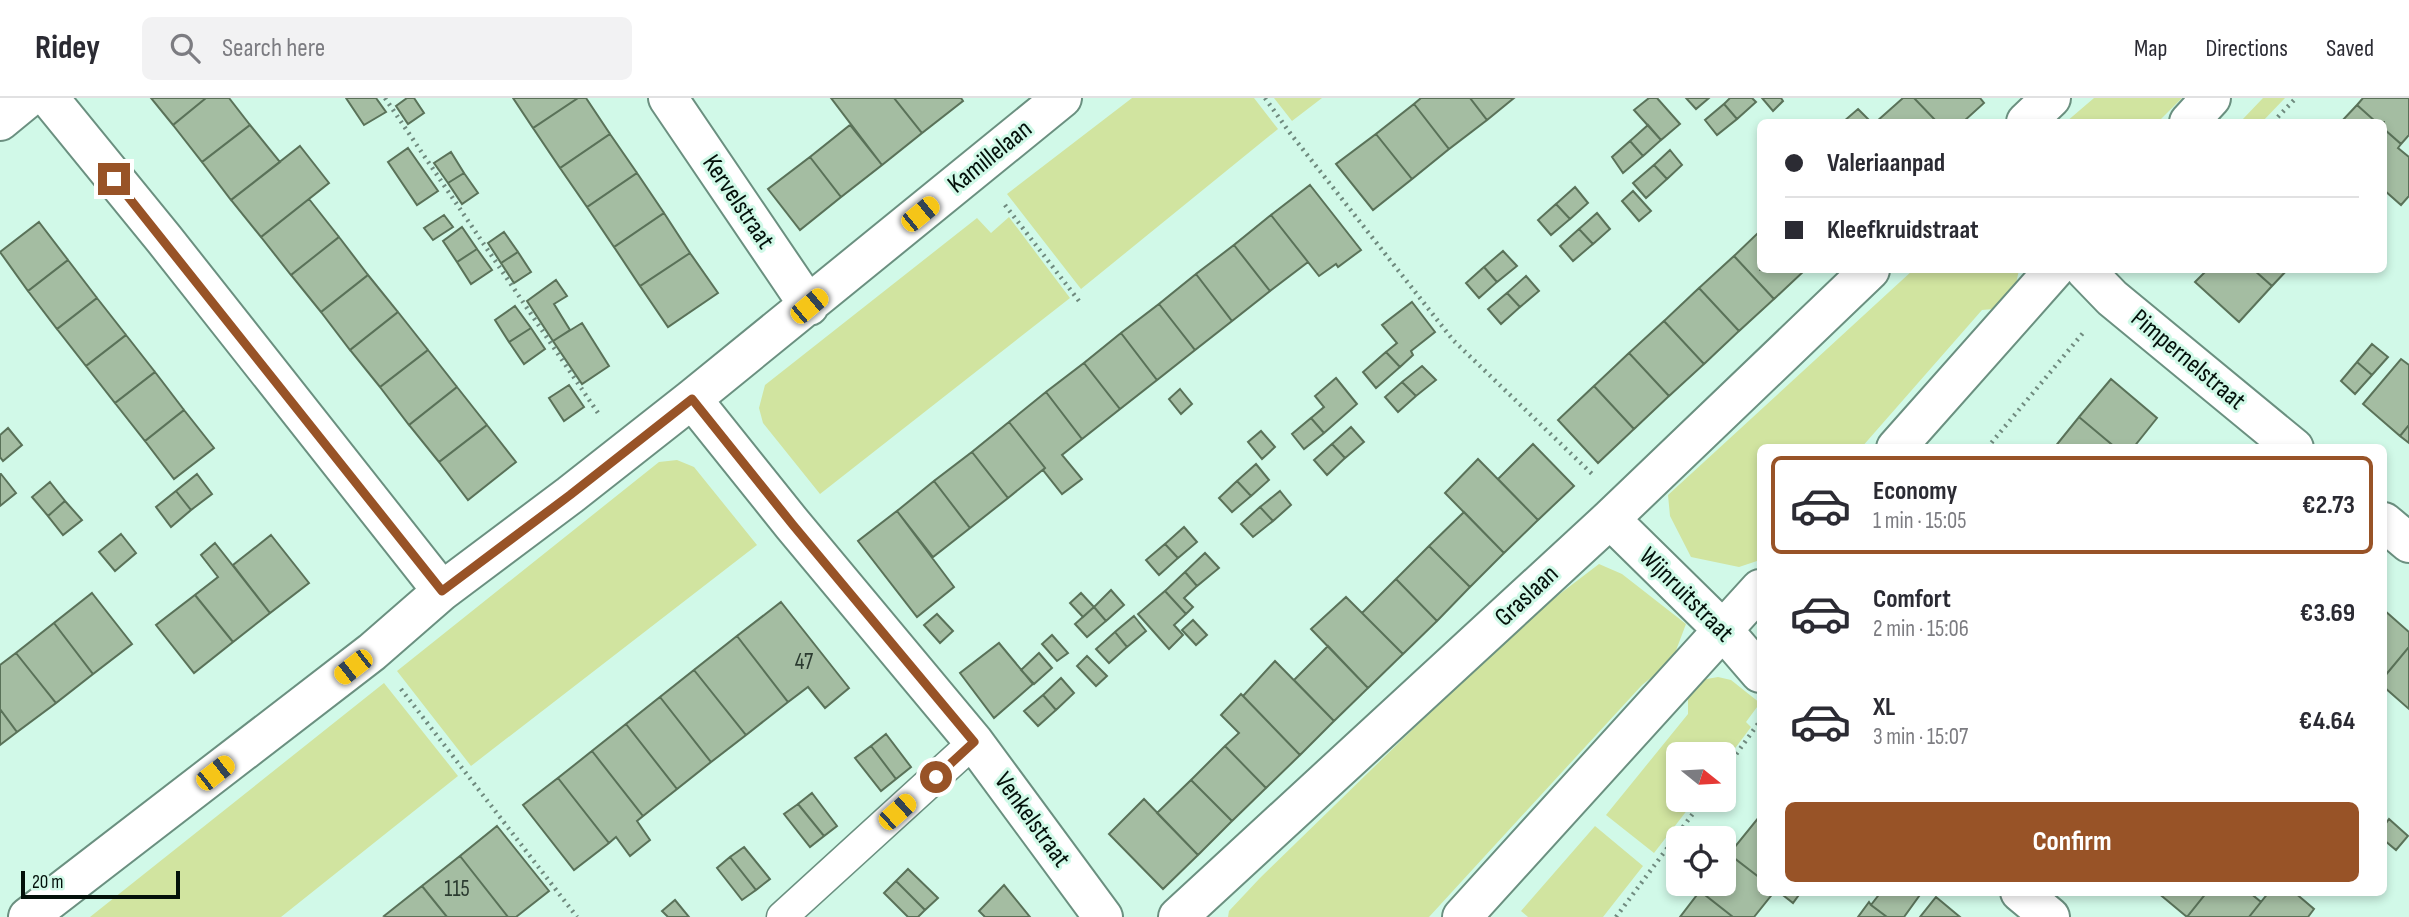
<!DOCTYPE html>
<html lang="en">
<head>
<meta charset="utf-8">
<style>
	body { margin:0; font-family:"Sofia Sans Condensed",sans-serif; background:#f2f2f3; color:#2b2b33; height:100vh; display:flex; flex-direction:column; font-size:26px; white-space:nowrap }
	* { box-sizing:border-box; margin:0 }
	p { font-size:23px; color:#7c7c81 }
	.icon { flex:none; width:38px; height:38px; fill:none; stroke:currentColor; stroke-width:2; stroke-linecap:round; stroke-linejoin:round }
	.map { position:relative; flex:1; overflow:hidden }
	.panel { position:absolute; left:1757px; top:346px; width:630px; height:452px; display:flex; flex-direction:column; background:#fff; border-radius:10px; box-shadow:0 4px 10px #0003 }
	.panel>* { flex:none }
	.guide { position:absolute; left:1757px; top:21px; width:630px; height:154px; border-radius:10px; box-shadow:0 4px 10px #0003; display:grid; align-content:center; height:154px; padding:0 28px; background:#fff }
	.needle { width:46px; rotate:108deg }
	.controls { position:absolute; left:1666px; top:644px; display:grid; gap:14px }
	.controls a { display:grid; place-items:center; width:70px; height:70px; border-radius:10px; background:#fff; box-shadow:0 4px 10px #0003; font-size:35px }
	.scale { position:absolute; left:21px; bottom:18px; width:159px; box-sizing:border-box; padding-left:7px; border:4px solid #03100a; border-top:0; font-size:19px; line-height:24px; white-space:nowrap; color:#03100a; -webkit-text-stroke:5px #d1f9e8; paint-order:stroke }
	.end { position:absolute; width:32px; height:32px; margin:-16px; border:9px solid #985327; background:#fff; box-shadow:0 0 0 4px #fff }
	.from { border-radius:50% }
	.car { position:absolute; width:21px; height:42px; margin:-21px -10px; border-radius:9px; box-shadow:0 0 5px 2px #0007; background:linear-gradient(#f5c518 24%,#345 0 40%,#f5c518 0 76%,#345 0 86%,#f5c518 0) }
	.guide b { display:flex; align-items:center; gap:24px; height:66px; font-size:26px }
	.guide b+b { border-top:2px solid #e1e1e2 }
	.guide i { width:18px; height:18px; background:#2b2b33 }
	ul { padding:12px 0 0; list-style:none }
	li { display:flex; align-items:center; gap:21px; height:98px; margin:0 14px 10px; padding:0 14px; border:4px solid transparent; border-radius:10px }
	li div { flex:1 }
	li b { display:block; font-size:26px }
	li em { font-style:normal; font-weight:700 }
	li.on { border-color:#985327 }
	li>.icon { width:63px; height:63px; stroke-width:1.5 }
	.cta { display:flex; gap:14px; margin-top:auto; padding:14px 28px }
	.cta a { flex:1; height:80px; border-radius:10px; background:#985327; color:#fff; font-size:28px; font-weight:700; line-height:80px; text-align:center }
	header { display:flex; align-items:center; gap:42px; box-sizing:border-box; height:98px; padding:0 35px; background:#fff; border-bottom:2px solid #e1e1e2 }
	header strong { font-size:33px }
	nav { display:flex; gap:38px; margin-inline-start:auto; font-size:24px }
	.search { width:490px; height:63px; background:#f2f2f3; display:flex; align-items:center; gap:18px; box-sizing:border-box; padding:0 24px; border-radius:10px; color:#7c7c81; font-size:26px }
	.map>svg:first-child { display:block }
	.green { fill:#d1e4a0 }
	.building { fill:#a4bda2; stroke:#5a7259; stroke-width:2 }
	.lines { fill:none; stroke-linecap:round; stroke-linejoin:round }
	.lane-casing { stroke:#6b9080; stroke-width:33 }
	.street-casing { stroke:#6b9080; stroke-width:42 }
	.path { stroke:#6f8a7e; stroke-width:4.5; stroke-dasharray:2 5; stroke-linecap:butt }
	.lane { stroke:#fff; stroke-width:30 }
	.street { stroke:#fff; stroke-width:38 }
	.route { stroke:#985327; stroke-width:9 }
	.labels { text-anchor:middle; dominant-baseline:central; stroke-width:6; stroke-linejoin:round; paint-order:stroke }
	.number-label { font-size:23px; fill:#2b3b30 }
	.street-label { font-size:26px; fill:#03100a; stroke:#d1f9e8 }
</style>
</head>
<body>
<header>
<strong>Ridey</strong>
<div class="search"><svg class="icon" aria-label="search" viewBox="0 0 24 24"><circle cx="10" cy="10" r="6"/><path d="M15 15l6 6"/></svg>Search here</div>
<nav><a>Map</a><a>Directions</a><a>Saved</a></nav>
</header>
<div class="map">
<svg width="2409" height="819" viewBox="0 0 2409 819">
	<rect width="100%" height="100%" fill="#d1f9e8"/>
	<path class="green" d="M 1132,0 L 1254,0 L 1278,31 L 1081,191 L 1007,96 Z
		M 1274,0 L 1322,0 L 1292,23 Z
		M 2094,0 L 2182,0 L 2158,24 L 2066,24 Z
		M 2263,0 L 2285,0 L 2262,24 L 2244,24 L 2242,22 Z
		M 1009,119 L 1070,200 L 820,396 L 763,325 L 759,310 L 765,287 L 977,120 L 991,135 Z
		M 1913,172 L 2019,172 L 2014,195 L 2004,210 L 1982,212 L 1861,350 L 1760,350 L 1760,462 L 1739,469 L 1691,459 L 1670,418 L 1668,397 Z
		M 677,362 L 694,369 L 757,447 L 471,668 L 397,573 L 659,364 Z
		M 1599,466 L 1622,476 L 1686,526 L 1672,563 L 1642,587 L 1429,819 L 1228,819 L 1229,813 L 1260,780 L 1523,524 Z
		M 1718,579 L 1731,582 L 1760,605 L 1746,624 L 1751,629 L 1724,665 L 1724,656 L 1678,656 L 1678,702 L 1695,702 L 1654,755 L 1606,717 L 1688,616 L 1688,593 L 1701,582 Z
		M 384,585 L 458,678 L 281,819 L 90,819 Z
		M 1595,728 L 1643,768 L 1603,819 L 1528,819 L 1521,813 Z"/>
	<path class="building" d="M 151,0 L 206,0 L 173,27 Z
		M 206,0 L 229,0 L 250,27 L 202,64 L 173,27 Z
		M 346,0 L 376,0 L 386,14 L 364,27 Z
		M 407,0 L 414,0 L 424,15 L 408,26 L 396,8 Z
		M 513,0 L 578,0 L 533,30 Z
		M 578,0 L 586,0 L 610,36 L 560,70 L 533,30 Z
		M 831,0 L 894,0 L 922,35 L 882,67 Z
		M 894,0 L 961,0 L 963,3 L 922,35 Z
		M 1421,0 L 1470,0 L 1487,22 L 1449,51 L 1414,6 Z
		M 1470,0 L 1514,0 L 1487,22 Z
		M 1649,0 L 1657,0 L 1680,26 L 1661,42 L 1634,12 Z
		M 1686,0 L 1709,0 L 1696,11 Z
		M 1730,0 L 1752,0 L 1756,4 L 1737,21 L 1724,6 Z
		M 1762,0 L 1781,0 L 1783,3 L 1773,13 Z
		M 1903,0 L 1914,0 L 1937,24 L 1876,24 Z
		M 1914,0 L 1980,0 L 1984,5 L 1963,24 L 1937,24 Z
		M 2363,0 L 2409,0 L 2409,37 L 2401,46 L 2384,31 L 2384,24 L 2376,24 L 2357,7 Z
		M 1414,6 L 1449,51 L 1412,81 L 1376,36 Z
		M 1724,6 L 1737,21 L 1717,37 L 1705,22 Z
		M 2357,7 L 2376,24 L 2341,24 Z
		M 1858,11 L 1871,24 L 1843,24 Z
		M 250,27 L 280,64 L 231,102 L 202,64 Z
		M 850,27 L 882,67 L 841,99 L 810,59 Z
		M 1648,27 L 1661,42 L 1643,58 L 1630,43 Z
		M 2384,31 L 2401,46 L 2398,50 L 2409,59 L 2409,98 L 2401,107 L 2384,92 Z
		M 610,36 L 637,75 L 587,109 L 560,70 Z
		M 1376,36 L 1412,81 L 1373,112 L 1336,66 Z
		M 1630,43 L 1643,58 L 1623,75 L 1612,59 Z
		M 300,48 L 329,85 L 261,139 L 231,102 Z
		M 408,50 L 438,93 L 417,107 L 388,64 Z
		M 1670,52 L 1682,67 L 1667,81 L 1654,67 Z
		M 451,54 L 464,75 L 448,85 L 434,65 Z
		M 810,59 L 841,99 L 800,132 L 768,91 Z
		M 1654,67 L 1667,81 L 1646,100 L 1633,85 Z
		M 464,75 L 478,95 L 462,106 L 448,85 Z
		M 637,75 L 664,115 L 614,149 L 587,109 Z
		M 1310,87 L 1361,152 L 1338,169 L 1336,166 L 1319,178 L 1271,117 Z
		M 1575,89 L 1588,105 L 1570,121 L 1556,106 Z
		M 1633,93 L 1651,113 L 1639,123 L 1622,103 Z
		M 309,101 L 339,139 L 291,177 L 261,139 Z
		M 1556,106 L 1570,121 L 1551,137 L 1538,122 Z
		M 664,115 L 690,155 L 640,188 L 614,149 Z
		M 1597,115 L 1610,131 L 1593,146 L 1579,131 Z
		M 444,117 L 453,129 L 433,142 L 424,130 Z
		M 1271,117 L 1308,164 L 1270,193 L 1234,147 Z
		M 39,124 L 68,162 L 28,193 L 0,154 Z
		M 462,129 L 477,151 L 457,164 L 443,143 Z
		M 1579,131 L 1593,146 L 1573,163 L 1560,148 Z
		M 1760,133 L 1760,172 L 1805,172 L 1774,201 L 1734,158 Z
		M 504,134 L 518,154 L 501,165 L 488,145 Z
		M 339,139 L 368,177 L 321,214 L 291,177 Z
		M 1234,147 L 1270,193 L 1232,223 L 1196,176 Z
		M 477,151 L 492,172 L 471,186 L 457,164 Z
		M 1503,153 L 1517,168 L 1497,184 L 1484,169 Z
		M 518,154 L 531,174 L 514,185 L 501,165 Z
		M 690,155 L 718,195 L 668,229 L 640,188 Z
		M 1734,158 L 1774,201 L 1739,233 L 1699,190 Z
		M 68,162 L 97,200 L 57,231 L 28,193 Z
		M 1484,169 L 1497,184 L 1479,200 L 1466,185 Z
		M 2207,172 L 2254,172 L 2272,188 L 2239,224 L 2195,184 Z
		M 2254,172 L 2287,172 L 2272,188 Z
		M 1196,176 L 1232,223 L 1195,252 L 1159,206 Z
		M 368,177 L 398,214 L 350,252 L 321,214 Z
		M 1526,178 L 1539,193 L 1520,209 L 1507,195 Z
		M 556,182 L 567,198 L 554,206 L 570,232 L 553,243 L 527,203 Z
		M 1699,190 L 1739,233 L 1704,266 L 1664,223 Z
		M 1507,195 L 1520,209 L 1501,226 L 1488,211 Z
		M 97,200 L 126,237 L 86,268 L 57,231 Z
		M 1412,204 L 1435,234 L 1411,253 L 1413,257 L 1400,269 L 1386,254 L 1397,245 L 1382,227 Z
		M 1159,206 L 1195,252 L 1157,282 L 1121,235 Z
		M 515,208 L 531,230 L 509,244 L 495,222 Z
		M 398,214 L 428,252 L 380,289 L 350,252 Z
		M 1664,223 L 1704,266 L 1669,298 L 1629,255 Z
		M 582,225 L 609,268 L 582,286 L 553,243 Z
		M 531,230 L 545,251 L 524,266 L 509,244 Z
		M 1121,235 L 1157,282 L 1120,311 L 1084,265 Z
		M 126,237 L 155,274 L 115,305 L 86,268 Z
		M 2372,246 L 2388,259 L 2372,277 L 2357,264 Z
		M 428,252 L 457,289 L 409,327 L 380,289 Z
		M 1386,254 L 1400,269 L 1376,290 L 1363,274 Z
		M 1629,255 L 1669,298 L 1634,331 L 1594,288 Z
		M 2401,261 L 2409,267 L 2409,327 L 2400,338 L 2363,306 Z
		M 2357,264 L 2372,277 L 2355,296 L 2341,283 Z
		M 1084,265 L 1120,311 L 1082,341 L 1046,294 Z
		M 1422,268 L 1436,282 L 1416,298 L 1402,284 Z
		M 155,274 L 184,312 L 145,343 L 115,305 Z
		M 1336,280 L 1357,306 L 1324,335 L 1311,320 L 1324,309 L 1315,298 Z
		M 2111,281 L 2157,320 L 2133,350 L 2116,350 L 2079,319 Z
		M 1402,284 L 1416,298 L 1398,314 L 1385,299 Z
		M 569,287 L 584,309 L 564,323 L 549,300 Z
		M 1594,288 L 1634,331 L 1598,365 L 1558,322 Z
		M 457,289 L 487,327 L 439,364 L 409,327 Z
		M 1180,291 L 1192,306 L 1181,316 L 1169,301 Z
		M 1046,294 L 1082,341 L 1062,357 L 1082,381 L 1062,396 L 1043,372 L 1045,370 L 1009,324 Z
		M 184,312 L 214,350 L 174,381 L 145,343 Z
		M 2079,319 L 2116,350 L 2054,350 Z
		M 1311,320 L 1324,335 L 1304,351 L 1292,336 Z
		M 1009,324 L 1045,370 L 1008,400 L 972,354 Z
		M 487,327 L 516,364 L 468,402 L 439,364 Z
		M 2409,327 L 2409,345 L 2400,338 Z
		M 1351,329 L 1364,344 L 1345,360 L 1332,346 Z
		M 8,330 L 22,347 L 3,363 L 0,359 L 0,337 Z
		M 1261,333 L 1275,349 L 1262,361 L 1248,344 Z
		M 1332,346 L 1345,360 L 1327,377 L 1314,362 Z
		M 1533,346 L 1574,388 L 1538,422 L 1498,381 Z
		M 972,354 L 1008,400 L 970,430 L 934,383 Z
		M 1478,361 L 1538,422 L 1504,455 L 1445,395 Z
		M 1256,366 L 1269,382 L 1251,398 L 1237,383 Z
		M 1,376 L 16,395 L 0,408 L 0,376 Z
		M 197,376 L 212,396 L 191,412 L 176,393 Z
		M 934,383 L 970,430 L 933,459 L 897,413 Z
		M 1237,383 L 1251,398 L 1232,414 L 1219,400 Z
		M 50,384 L 65,403 L 48,418 L 32,399 Z
		M 176,393 L 191,412 L 171,429 L 156,409 Z
		M 1280,393 L 1291,407 L 1273,423 L 1260,409 Z
		M 65,403 L 82,422 L 63,437 L 48,418 Z
		M 1260,409 L 1273,423 L 1253,439 L 1241,426 Z
		M 897,413 L 954,489 L 917,519 L 858,443 Z
		M 1464,414 L 1504,455 L 1470,489 L 1429,448 Z
		M 1184,429 L 1197,444 L 1178,460 L 1165,446 Z
		M 121,436 L 136,455 L 115,473 L 99,454 Z
		M 271,437 L 309,485 L 270,515 L 233,467 Z
		M 215,445 L 270,515 L 233,544 L 195,497 L 218,479 L 201,457 Z
		M 1165,446 L 1178,460 L 1159,477 L 1146,462 Z
		M 1429,448 L 1470,489 L 1437,523 L 1396,481 Z
		M 1205,455 L 1219,470 L 1197,488 L 1185,474 Z
		M 1185,474 L 1197,488 L 1184,500 L 1193,509 L 1186,516 L 1165,493 Z
		M 1396,481 L 1437,523 L 1403,556 L 1362,515 Z
		M 1111,492 L 1124,507 L 1106,523 L 1094,509 Z
		M 1165,493 L 1186,516 L 1174,527 L 1183,537 L 1169,551 L 1138,516 Z
		M 92,495 L 132,546 L 93,576 L 54,525 Z
		M 1081,495 L 1094,509 L 1083,519 L 1070,505 Z
		M 195,497 L 233,544 L 194,575 L 156,527 Z
		M 1346,499 L 1403,556 L 1368,590 L 1311,531 Z
		M 781,504 L 849,590 L 825,610 L 808,589 L 788,604 L 737,538 Z
		M 1094,509 L 1106,523 L 1087,539 L 1075,526 Z
		M 2384,512 L 2409,534 L 2409,549 L 2384,579 Z
		M 937,516 L 953,533 L 940,545 L 924,527 Z
		M 1134,518 L 1146,533 L 1127,549 L 1115,534 Z
		M 1193,522 L 1207,537 L 1196,547 L 1182,532 Z
		M 54,525 L 93,576 L 56,605 L 16,555 Z
		M 1115,534 L 1127,549 L 1109,565 L 1096,551 Z
		M 1052,537 L 1068,555 L 1057,563 L 1042,546 Z
		M 737,538 L 788,604 L 746,637 L 694,572 Z
		M 999,545 L 1033,586 L 994,620 L 960,575 Z
		M 1328,548 L 1368,590 L 1334,623 L 1294,582 Z
		M 2409,549 L 2409,611 L 2384,589 L 2384,579 Z
		M 16,555 L 56,605 L 17,634 L 0,611 L 0,567 Z
		M 1039,555 L 1052,570 L 1034,586 L 1021,572 Z
		M 1087,558 L 1107,578 L 1096,588 L 1077,568 Z
		M 1275,563 L 1334,623 L 1300,657 L 1243,598 Z
		M 694,572 L 746,637 L 711,664 L 660,599 Z
		M 1061,580 L 1074,595 L 1056,612 L 1043,597 Z
		M 1241,596 L 1300,657 L 1266,690 L 1225,648 L 1239,635 L 1221,617 Z
		M 1043,597 L 1056,612 L 1038,628 L 1024,613 Z
		M 660,599 L 711,664 L 677,691 L 626,626 Z
		M 0,611 L 17,634 L 0,647 Z
		M 626,626 L 677,691 L 643,718 L 592,653 Z
		M 886,636 L 911,669 L 896,681 L 871,648 Z
		M 871,648 L 896,681 L 881,693 L 855,660 Z
		M 1225,648 L 1266,690 L 1232,723 L 1191,682 Z
		M 592,653 L 643,718 L 637,723 L 650,742 L 630,758 L 616,739 L 609,745 L 558,680 Z
		M 558,680 L 609,745 L 574,772 L 523,707 Z
		M 1191,682 L 1232,723 L 1198,757 L 1157,715 Z
		M 812,695 L 837,728 L 824,738 L 798,706 Z
		M 1144,701 L 1198,757 L 1163,791 L 1109,736 Z
		M 798,706 L 824,738 L 810,749 L 784,716 Z
		M 1759,719 L 1760,720 L 1760,780 L 1729,756 Z
		M 2389,721 L 2408,738 L 2396,752 L 2384,742 L 2384,728 Z
		M 497,728 L 549,793 L 516,819 L 508,819 L 460,758 Z
		M 744,749 L 770,781 L 756,792 L 730,759 Z
		M 1729,756 L 1760,780 L 1760,794 L 1774,794 L 1754,819 L 1733,819 L 1700,793 L 1706,786 L 1724,786 L 1724,763 Z
		M 460,758 L 508,819 L 447,819 L 422,788 Z
		M 730,759 L 756,792 L 742,802 L 717,770 Z
		M 908,771 L 938,800 L 925,812 L 896,783 Z
		M 896,783 L 925,812 L 918,819 L 908,819 L 884,795 Z
		M 1004,787 L 1030,819 L 985,819 L 979,813 Z
		M 422,788 L 447,819 L 386,819 L 384,818 Z
		M 1700,793 L 1733,819 L 1680,819 Z
		M 1779,794 L 1801,794 L 1793,805 Z
		M 1881,794 L 1922,794 L 1904,819 L 1887,819 L 1871,807 Z
		M 2157,794 L 2207,794 L 2187,819 Z
		M 2207,794 L 2249,794 L 2261,804 L 2249,819 L 2187,819 Z
		M 2269,794 L 2294,794 L 2314,811 L 2308,819 L 2249,819 Z
		M 1936,799 L 1960,819 L 1920,819 Z
		M 675,802 L 689,819 L 668,819 L 662,813 Z
		M 1869,804 L 1871,807 L 1887,819 L 1858,819 Z"/>
	<g class="lines">
		<g class="lane-casing">
			<path id="lane" d="M 782,819 L 974,644"/>
		</g>
		<g class="street-casing">
			<path id="street" d="M 49,0 L 164,141 L 442,493
				M 668,0 L 809,208
				M 0,23 L 28,0
				M 2026,24 L 2051,0
				M 2189,24 L 2211,0
				M 2085,172 L 2112,200 L 2294,350
				M 692,301 L 793,427 L 974,644 L 1103,819
				M 1896,350 L 2054,172
				M 1610,421 L 1722,531 L 1760,575
				M 2384,424 L 2409,445
				M 2020,794 L 2050,819
				M 28,819 L 372,554 L 442,493 L 570,397 L 692,301 L 1062,0
				M 1178,819 L 1610,421 L 1870,172
				M 1462,819 L 1760,491"/>
		</g>
		<path class="path" d="M 385,0 L 598,315
			M 1265,0 L 1290,35 L 1453,242 L 1592,376
			M 2273,24 L 2296,0
			M 1005,107 L 1079,203
			M 1987,350 L 2083,235
			M 401,591 L 577,819
			M 1724,673 L 1760,623
			M 1616,819 L 1703,702"/>
		<use href="#lane" class="lane"/>
		<use href="#street" class="street"/>
	</g>
	<g class="lines">
		<path class="route" d="M 114,81 L 442,493 L 570,397 L 692,301 L 793,427 L 974,644 L 936,679"/>
	</g>
	<g class="labels">
		<g class="number-label">
			<text x="804" y="564">47</text>
			<text x="457" y="791">115</text>
		</g>
		<g class="street-label">
			<text transform="translate(990 59) rotate(-39)">Kamillelaan</text>
			<text transform="translate(738 104) rotate(56)">Kervelstraat</text>
			<text transform="translate(2188 262) rotate(40)">Pimpernelstraat</text>
			<text transform="translate(1686 497) rotate(45)">Wijnruitstraat</text>
			<text transform="translate(1527 498) rotate(-43)">Graslaan</text>
			<text transform="translate(1032 722) rotate(54)">Venkelstraat</text>
		</g>
	</g>
</svg>
<div class="controls">
<a><svg class="needle" viewBox="-14 -14 28 28"><path d="M0-13l5 13h-10z" fill="#e53935"/><path d="M0 13l5-13h-10z" fill="#7c7c81"/></svg></a>
<a><svg class="icon" aria-label="locate" viewBox="0 0 24 24"><circle cx="12" cy="12" r="6"/><path d="M12 2v4M12 18v4M2 12h4M18 12h4"/></svg></a>
</div>
<div class="scale">20 m</div>
<i class="end from" style="left:936px;top:679px"></i>
<i class="end" style="left:114px;top:81px"></i>
<i class="car" style="left:920px;top:116px;rotate:51deg"></i>
<i class="car" style="left:809px;top:208px;rotate:50deg"></i>
<i class="car" style="left:353px;top:569px;rotate:232deg"></i>
<i class="car" style="left:215px;top:675px;rotate:52deg"></i>
<i class="car" style="left:897px;top:714px;rotate:48deg"></i>
<div class="guide">
<b><i class="from"></i>Valeriaanpad</b>
<b><i></i>Kleefkruidstraat</b>
</div>
<section class="panel">
<ul>
<li class="on"><svg class="icon" aria-label="car" viewBox="0 0 24 24"><path d="M5 17H2v-5l4-1 3-4h7l3 4 3 1v5h-3M9 17h6M6 11h13"/><circle cx="7" cy="17" r="2"/><circle cx="17" cy="17" r="2"/></svg><div><b>Economy</b><p>1 min · 15:05</p></div><em>€2.73</em></li>
<li><svg class="icon" aria-label="car" viewBox="0 0 24 24"><path d="M5 17H2v-5l4-1 3-4h7l3 4 3 1v5h-3M9 17h6M6 11h13"/><circle cx="7" cy="17" r="2"/><circle cx="17" cy="17" r="2"/></svg><div><b>Comfort</b><p>2 min · 15:06</p></div><em>€3.69</em></li>
<li><svg class="icon" aria-label="car" viewBox="0 0 24 24"><path d="M5 17H2v-5l4-1 3-4h7l3 4 3 1v5h-3M9 17h6M6 11h13"/><circle cx="7" cy="17" r="2"/><circle cx="17" cy="17" r="2"/></svg><div><b>XL</b><p>3 min · 15:07</p></div><em>€4.64</em></li>
</ul>
<div class="cta"><a>Confirm</a></div>
</section>
</div>
</body>
</html>
